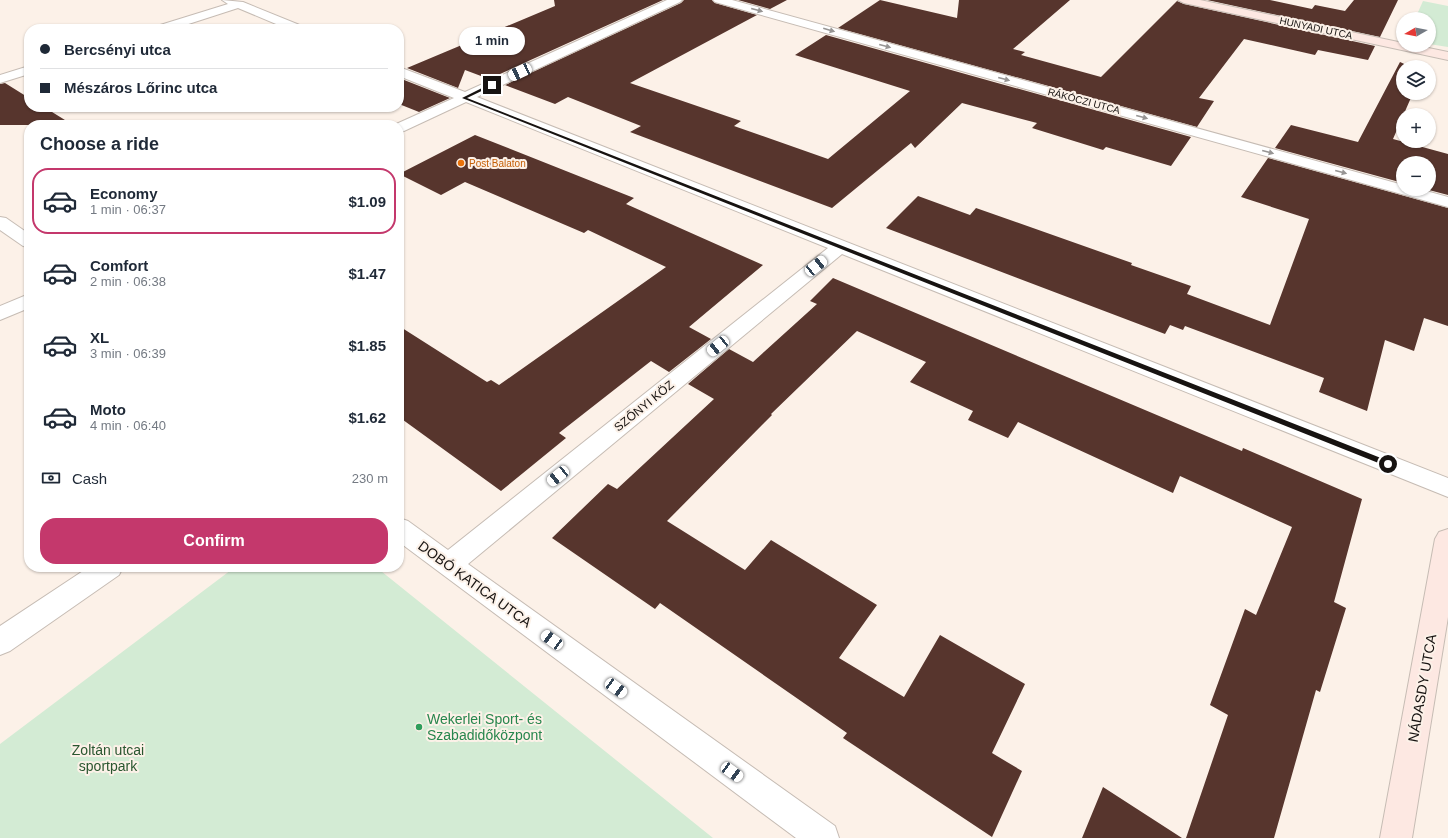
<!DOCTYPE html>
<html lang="en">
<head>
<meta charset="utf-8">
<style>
	body { margin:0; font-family:Arial,sans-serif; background:#f2f2f3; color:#1f2937; height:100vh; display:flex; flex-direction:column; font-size:15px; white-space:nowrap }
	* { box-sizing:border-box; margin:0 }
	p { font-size:13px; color:#747a83 }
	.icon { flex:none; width:22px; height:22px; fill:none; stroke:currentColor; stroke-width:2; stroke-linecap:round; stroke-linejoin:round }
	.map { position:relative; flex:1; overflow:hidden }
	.sheet { position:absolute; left:24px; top:120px; width:380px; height:452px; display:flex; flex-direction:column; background:#fff; border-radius:16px; box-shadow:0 1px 3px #0004 }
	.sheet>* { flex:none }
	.guide { position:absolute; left:24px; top:24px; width:380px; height:88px; border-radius:16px; box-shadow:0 1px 3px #0004; display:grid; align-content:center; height:88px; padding:0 16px; background:#fff }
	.needle { width:26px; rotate:261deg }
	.buttons { position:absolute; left:1396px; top:12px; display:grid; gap:8px }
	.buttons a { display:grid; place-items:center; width:40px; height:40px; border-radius:50%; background:#fff; box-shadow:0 1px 3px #0004; font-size:20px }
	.end { position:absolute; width:18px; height:18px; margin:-9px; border:5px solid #171311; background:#fff; box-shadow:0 0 0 2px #fff }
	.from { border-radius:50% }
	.bubble { position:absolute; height:28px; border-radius:14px; background:#fff; box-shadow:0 1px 3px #0004; font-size:13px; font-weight:600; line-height:28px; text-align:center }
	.car { position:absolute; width:12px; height:24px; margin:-12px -6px; border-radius:5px; box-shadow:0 0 3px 1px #0007; background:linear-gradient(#fff 24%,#345 0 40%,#fff 0 76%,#345 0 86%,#fff 0) }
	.guide b { display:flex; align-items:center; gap:14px; height:38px; font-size:15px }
	.guide b+b { border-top:1px solid #e0e1e3 }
	.guide i { width:10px; height:10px; background:#1f2937 }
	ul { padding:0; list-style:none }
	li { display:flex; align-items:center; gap:12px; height:66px; margin:0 8px 6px; padding:0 8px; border:2px solid transparent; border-radius:16px }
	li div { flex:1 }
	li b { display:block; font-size:15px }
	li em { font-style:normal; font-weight:600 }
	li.selected { border-color:#c4386c }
	li>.icon { width:36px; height:36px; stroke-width:1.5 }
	h2 { padding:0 16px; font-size:18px; line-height:48px }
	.pay { display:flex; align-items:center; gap:10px; height:44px; padding:0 16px; font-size:15px }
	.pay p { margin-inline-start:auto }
	.cta { display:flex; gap:8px; margin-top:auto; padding:8px 16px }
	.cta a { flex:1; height:46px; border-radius:16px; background:#c4386c; color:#fff; font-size:16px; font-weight:600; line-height:46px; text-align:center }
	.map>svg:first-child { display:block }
	.green { fill:#d3ebd4 }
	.building { fill:#57352d }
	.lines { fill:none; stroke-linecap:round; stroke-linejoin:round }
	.street-casing { stroke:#c6bcb4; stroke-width:2 }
	.secondary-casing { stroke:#c6bcb4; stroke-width:2 }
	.street { fill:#fff; fill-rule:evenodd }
	.secondary { fill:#fde8e2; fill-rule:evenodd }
	.oneway { fill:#979594 }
	.route { fill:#171311 }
	.food-dot { fill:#e8710a; stroke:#fcf1e8; stroke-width:1.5 }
	.leisure-dot { fill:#2e9e5b; stroke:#fcf1e8; stroke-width:1.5 }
	.labels { text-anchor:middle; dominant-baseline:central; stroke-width:4; stroke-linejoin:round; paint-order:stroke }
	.far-street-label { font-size:10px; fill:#171311; stroke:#fcf1e8 }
	.far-food-label { font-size:10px; fill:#c56008; stroke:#fcf1e8; text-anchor:start }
	.street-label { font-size:12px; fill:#171311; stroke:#fcf1e8 }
	.near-street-label { font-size:14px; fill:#171311; stroke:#fcf1e8 }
	.near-leisure-label { font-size:14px; fill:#27864d; stroke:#fcf1e8; text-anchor:start }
	.near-park-label { font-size:14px; fill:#29562f; stroke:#fcf1e8 }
</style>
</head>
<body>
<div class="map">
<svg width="1448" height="838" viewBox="0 0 1448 838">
	<rect width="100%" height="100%" fill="#fcf1e8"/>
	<path class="green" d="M 1423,1 L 1448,6 L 1448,47 L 1429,44 L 1429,19 L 1415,19 Z
		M 235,567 L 376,567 L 713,838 L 0,838 L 0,744 Z"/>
	<path class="building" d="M 554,0 L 663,0 L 489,79 L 465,70 L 458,88 L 407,68 L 555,6 Z
		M 684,0 L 712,0 L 715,3 L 757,15 L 630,83 L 741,121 L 734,126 L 828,159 L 910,91 L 795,55 L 826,35 L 1191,137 L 1171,166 L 1106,147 L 1103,150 L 1074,141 L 1032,128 L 1037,123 L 962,103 L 915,148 L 911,143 L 832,208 L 630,132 L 641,126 L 568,97 L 555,104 L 505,85 L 681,3 Z
		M 738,0 L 787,0 L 770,9 Z
		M 880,0 L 957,18 L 959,0 L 1070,0 L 1013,49 L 1025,52 L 1021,55 L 1101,77 L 1177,1 L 1184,4 L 1375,46 L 1368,60 L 1318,50 L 1315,55 L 1244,39 L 1199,98 L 1214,101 L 1197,127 L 838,28 Z
		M 1207,0 L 1270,0 L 1312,9 L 1315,5 L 1345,11 L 1354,0 L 1398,0 L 1380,37 Z
		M 1400,62 L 1411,67 L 1403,67 L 1403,93 L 1413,93 L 1393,139 L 1448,154 L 1448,195 L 1425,189 L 1429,189 L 1429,163 L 1403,163 L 1403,183 L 1275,148 L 1291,125 L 1358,142 Z
		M 399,78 L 450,98 L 419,112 L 399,104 Z
		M 5,83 L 29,98 L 29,107 L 44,107 L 73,125 L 0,125 L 0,84 Z
		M 475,135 L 634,198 L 626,204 L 763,265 L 689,327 L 711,339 L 669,372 L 651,361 L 559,433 L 566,438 L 501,491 L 399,417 L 399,326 L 487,382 L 491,380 L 499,385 L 666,267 L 588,230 L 584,233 L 465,182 L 441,195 L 399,174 Z
		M 1268,158 L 1448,208 L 1448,326 L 1424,318 L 1414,351 L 1385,340 L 1367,411 L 1319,392 L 1324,378 L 1185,326 L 1183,330 L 1170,325 L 1165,334 L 886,228 L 918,196 L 970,215 L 976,208 L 1132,263 L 1131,265 L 1191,286 L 1187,294 L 1270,325 L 1309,219 L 1241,197 Z
		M 833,278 L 1242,451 L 1243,448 L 1362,499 L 1334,602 L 1346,608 L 1320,692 L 1316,690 L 1274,838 L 1186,838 L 1228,715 L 1210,705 L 1245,609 L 1256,615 L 1292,527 L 1180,476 L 1173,493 L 1018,422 L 1008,438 L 968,420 L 973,411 L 910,382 L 926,362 L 857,331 L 771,414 L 772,415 L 667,521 L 745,570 L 771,540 L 877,605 L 839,658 L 904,697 L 940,635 L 1025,684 L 992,753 L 1022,771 L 992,837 L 843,738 L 847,733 L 660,603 L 655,609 L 552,538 L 608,484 L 617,489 L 714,399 L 688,384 L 729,349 L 753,362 L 817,304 L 810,301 Z
		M 1103,787 L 1182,838 L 1082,838 Z"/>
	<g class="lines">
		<g class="street-casing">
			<path id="street" d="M 222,0 L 243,2 L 302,26 L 304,29 L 288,29 L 238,8 L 173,29 L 155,29 L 157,26 L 228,4 Z
				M 667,0 L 682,0 L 680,2 L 477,97 L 1448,478 L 1448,497 L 842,254 L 468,564 L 835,826 L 839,838 L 796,838 L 399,542 L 399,518 L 408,521 L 448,550 L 828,248 L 466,102 L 404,131 L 399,132 L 399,125 L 394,125 L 454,98 L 399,76 L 399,67 L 465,92 Z
				M 713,0 L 732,0 L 1403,185 L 1403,189 L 1419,189 L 1448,197 L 1448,207 L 715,2 Z
				M 29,66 L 29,74 L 0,83 L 0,75 Z
				M 0,217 L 6,218 L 29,234 L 29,247 L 23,246 L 0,230 Z
				M 29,294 L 29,308 L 0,320 L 0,306 Z
				M 89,567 L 123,567 L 119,575 L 10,651 L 0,655 L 0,626 Z"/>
		</g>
		<g class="secondary-casing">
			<path id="secondary" d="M 1178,0 L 1200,0 L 1403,43 L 1403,45 L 1414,45 L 1448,52 L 1448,60 L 1184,3 Z
				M 1448,529 L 1448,617 L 1412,838 L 1380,838 L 1435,539 L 1439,532 Z"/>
		</g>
		<use href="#street" class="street"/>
		<use href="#secondary" class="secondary"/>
	</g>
	<defs><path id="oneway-solid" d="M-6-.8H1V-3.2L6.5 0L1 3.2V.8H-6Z"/></defs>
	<g class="oneway">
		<use href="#oneway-solid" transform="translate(757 10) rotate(15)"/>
		<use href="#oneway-solid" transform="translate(829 30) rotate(16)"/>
		<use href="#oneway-solid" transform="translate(885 46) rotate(15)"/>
		<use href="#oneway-solid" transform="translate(1004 79) rotate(15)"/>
		<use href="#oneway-solid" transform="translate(1142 117) rotate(15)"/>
		<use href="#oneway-solid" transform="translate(1268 152) rotate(15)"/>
		<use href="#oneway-solid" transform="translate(1341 172) rotate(15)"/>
	</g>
	<path class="route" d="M 492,83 L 494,85 L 467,98 L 1391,462 L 1392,464 L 1391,466 L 1386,466 L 462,98 Z"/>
	<circle class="food-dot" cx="461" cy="163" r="4"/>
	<circle class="leisure-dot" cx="419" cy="727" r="4"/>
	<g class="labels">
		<g class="far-street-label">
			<text transform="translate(1316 28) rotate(12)">HUNYADI UTCA</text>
			<text transform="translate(1084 101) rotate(15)">RÁKÓCZI UTCA</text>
		</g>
		<g class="far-food-label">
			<text x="469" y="163">Post Balaton</text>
		</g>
		<g class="street-label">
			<text transform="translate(644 406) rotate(-39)">SZŐNYI KÖZ</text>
		</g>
		<g class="near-street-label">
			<text transform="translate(475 584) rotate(36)">DOBÓ KATICA UTCA</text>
			<text transform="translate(1422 688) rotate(-80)">NÁDASDY UTCA</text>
		</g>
		<g class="near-leisure-label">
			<text x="427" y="719">Wekerlei Sport- és<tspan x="427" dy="16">Szabadidőközpont</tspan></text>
		</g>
		<g class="near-park-label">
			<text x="108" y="750">Zoltán utcai<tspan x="108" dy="16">sportpark</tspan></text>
		</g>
	</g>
</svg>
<div class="buttons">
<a><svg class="needle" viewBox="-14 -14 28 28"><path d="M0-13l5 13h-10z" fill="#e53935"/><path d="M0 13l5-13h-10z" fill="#747a83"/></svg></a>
<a><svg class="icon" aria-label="layers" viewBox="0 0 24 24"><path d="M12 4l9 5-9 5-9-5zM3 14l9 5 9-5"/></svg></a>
<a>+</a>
<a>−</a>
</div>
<i class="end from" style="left:1388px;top:464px"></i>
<i class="end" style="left:492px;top:85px"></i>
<div class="bubble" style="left:459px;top:27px;width:66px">1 min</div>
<i class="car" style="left:520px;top:72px;rotate:245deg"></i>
<i class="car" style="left:816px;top:266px;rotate:51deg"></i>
<i class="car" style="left:718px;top:346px;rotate:231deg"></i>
<i class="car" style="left:558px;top:476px;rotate:231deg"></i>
<i class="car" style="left:552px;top:640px;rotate:306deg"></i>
<i class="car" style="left:616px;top:688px;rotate:126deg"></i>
<i class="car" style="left:732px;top:772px;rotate:126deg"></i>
<div class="guide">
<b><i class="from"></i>Bercsényi utca</b>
<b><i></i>Mészáros Lőrinc utca</b>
</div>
<section class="sheet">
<h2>Choose a ride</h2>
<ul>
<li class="selected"><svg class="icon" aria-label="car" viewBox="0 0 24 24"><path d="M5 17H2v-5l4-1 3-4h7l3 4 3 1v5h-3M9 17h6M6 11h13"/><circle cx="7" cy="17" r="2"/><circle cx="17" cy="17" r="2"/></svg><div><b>Economy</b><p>1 min · 06:37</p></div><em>$1.09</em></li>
<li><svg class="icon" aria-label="car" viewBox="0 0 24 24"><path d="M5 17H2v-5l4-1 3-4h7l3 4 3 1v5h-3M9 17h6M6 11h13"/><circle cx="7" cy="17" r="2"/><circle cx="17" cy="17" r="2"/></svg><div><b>Comfort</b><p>2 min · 06:38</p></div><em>$1.47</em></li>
<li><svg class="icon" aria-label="car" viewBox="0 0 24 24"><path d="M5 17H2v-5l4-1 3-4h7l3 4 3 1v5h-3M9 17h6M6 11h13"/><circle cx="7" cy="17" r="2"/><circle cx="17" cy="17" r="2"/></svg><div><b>XL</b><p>3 min · 06:39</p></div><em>$1.85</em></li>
<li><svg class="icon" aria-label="car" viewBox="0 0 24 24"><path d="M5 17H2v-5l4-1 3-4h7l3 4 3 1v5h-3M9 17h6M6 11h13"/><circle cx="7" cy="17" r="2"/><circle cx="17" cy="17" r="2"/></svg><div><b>Moto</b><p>4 min · 06:40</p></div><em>$1.62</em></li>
</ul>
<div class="pay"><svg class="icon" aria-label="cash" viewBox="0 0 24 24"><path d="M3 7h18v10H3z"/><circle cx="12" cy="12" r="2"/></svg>Cash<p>230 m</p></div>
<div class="cta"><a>Confirm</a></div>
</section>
</div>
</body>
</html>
